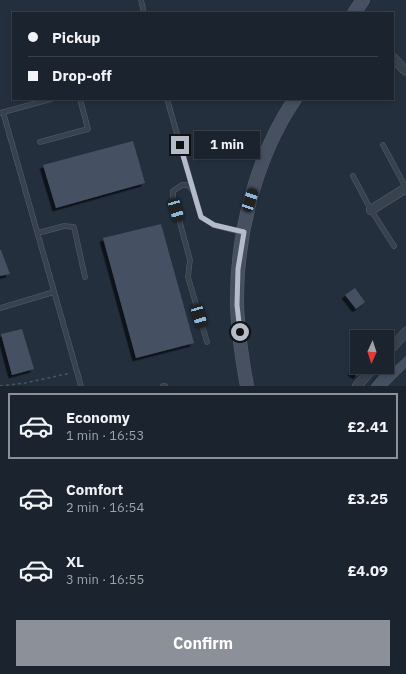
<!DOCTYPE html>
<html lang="en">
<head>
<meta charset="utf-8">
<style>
	body { margin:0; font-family:"IBM Plex Sans",sans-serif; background:#242b36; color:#f1f3f6; height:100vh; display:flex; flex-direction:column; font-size:15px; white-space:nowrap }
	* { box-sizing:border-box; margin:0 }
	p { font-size:13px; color:#a0a4aa }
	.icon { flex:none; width:22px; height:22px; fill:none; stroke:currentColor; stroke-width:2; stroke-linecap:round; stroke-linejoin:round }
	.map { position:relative; height:386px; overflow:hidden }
	.panel { display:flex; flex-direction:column; background:#1b232e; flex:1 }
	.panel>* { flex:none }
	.hud { position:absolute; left:12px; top:12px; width:382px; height:88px; border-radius:0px; box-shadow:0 2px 6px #0003,0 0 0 1px #39404a; display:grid; align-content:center; height:88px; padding:0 16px; background:#1b232e }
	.needle { width:26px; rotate:183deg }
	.tools { position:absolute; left:350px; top:330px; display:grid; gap:8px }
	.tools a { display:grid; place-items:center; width:44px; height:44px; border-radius:0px; background:#1b232e; box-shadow:0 2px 6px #0003,0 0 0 1px #39404a; font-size:20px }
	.end { position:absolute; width:18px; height:18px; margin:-9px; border:5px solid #b4bcc9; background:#111; box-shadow:0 0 0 2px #111 }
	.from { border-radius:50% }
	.bubble { position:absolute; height:28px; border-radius:0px; background:#1b232e; box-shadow:0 2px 6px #0003,0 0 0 1px #39404a; font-size:13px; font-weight:800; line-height:28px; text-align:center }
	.car { position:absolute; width:12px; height:24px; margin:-12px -6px; border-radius:5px; box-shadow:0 0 3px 1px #0007; background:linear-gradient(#222 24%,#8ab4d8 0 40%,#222 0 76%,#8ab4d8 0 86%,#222 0) }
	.hud b { display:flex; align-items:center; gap:14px; height:38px; font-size:15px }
	.hud b+b { border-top:1px solid #39404a }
	.hud i { width:10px; height:10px; background:#f1f3f6 }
	ul { padding:7px 0 0; list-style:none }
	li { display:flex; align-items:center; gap:12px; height:66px; margin:0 8px 6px; padding:0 8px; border:2px solid transparent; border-radius:0px }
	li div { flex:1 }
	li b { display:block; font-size:15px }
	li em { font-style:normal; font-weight:800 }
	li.selected { border-color:#8c9099 }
	li>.icon { width:36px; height:36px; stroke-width:1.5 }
	.primary-button { display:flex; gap:8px; margin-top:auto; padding:8px 16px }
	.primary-button a { flex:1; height:46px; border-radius:0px; background:#8c9099; color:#fff; font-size:16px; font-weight:800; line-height:46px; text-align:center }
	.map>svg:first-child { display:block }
	.building { fill:#455162; filter:url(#shadow) }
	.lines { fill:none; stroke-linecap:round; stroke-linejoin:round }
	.lane-casing { stroke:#565f6c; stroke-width:5.5 }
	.street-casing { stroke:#565f6c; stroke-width:10 }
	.secondary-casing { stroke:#565f6c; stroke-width:14 }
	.path { stroke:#44595c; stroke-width:1.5; stroke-dasharray:3 3; stroke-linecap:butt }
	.lane { stroke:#38414e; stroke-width:4.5 }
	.street { stroke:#38414e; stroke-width:9 }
	.secondary { stroke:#465061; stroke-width:13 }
	.route { stroke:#b4bcc9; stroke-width:5 }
</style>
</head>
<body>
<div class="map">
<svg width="406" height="386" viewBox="0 0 406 386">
	<defs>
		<filter id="shadow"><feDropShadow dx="-3.5" dy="3.5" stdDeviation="0" flood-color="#0009"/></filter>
	</defs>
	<rect width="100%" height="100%" fill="#242f3e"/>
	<path class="building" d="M 133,141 L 145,183 L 56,208 L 43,165 Z
		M 161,224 L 194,343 L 136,358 L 103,238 Z
		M 0,250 L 1,250 L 10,274 L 0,276 Z
		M 355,288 L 365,302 L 356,309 L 345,295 Z
		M 22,329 L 34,369 L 12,375 L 1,334 Z
		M 406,356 L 406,368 L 388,386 L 370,386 L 385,368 L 389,371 Z
		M 354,367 L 362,367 L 357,376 L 351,372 Z"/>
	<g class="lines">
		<g class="lane-casing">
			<path id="lane" d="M 141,0 L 144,13
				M 167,99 L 201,217 L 214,225 L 241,232
				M 3,112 L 81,386
				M 0,113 L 51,99
				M 40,142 L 88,129 L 80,99
				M 383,145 L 406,188
				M 353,176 L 371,210 L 394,246
				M 193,191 L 188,185 L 182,185 L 173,191 L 173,197 L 190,260 L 188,277 L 207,342
				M 38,233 L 64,226 L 74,227 L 85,277
				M 0,308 L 54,292
				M 163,386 L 165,386"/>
		</g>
		<g class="street-casing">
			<path id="street" d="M 393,58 L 406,71
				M 371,210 L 406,188
				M 387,353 L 406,332
				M 357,386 L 374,367"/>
		</g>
		<g class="secondary-casing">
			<path id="secondary" d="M 354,13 L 363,0
				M 247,386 C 242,359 238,332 237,304 C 236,236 256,156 295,99"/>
		</g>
		<path class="path" d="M 0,386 L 25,383 L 71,373"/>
		<use href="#lane" class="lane"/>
		<use href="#street" class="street"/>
		<use href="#secondary" class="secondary"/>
	</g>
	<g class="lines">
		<path class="route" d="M 180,145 L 201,217 L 214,225 L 244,232 L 238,269 L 237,305 L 240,332"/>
	</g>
</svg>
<div class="tools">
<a><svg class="needle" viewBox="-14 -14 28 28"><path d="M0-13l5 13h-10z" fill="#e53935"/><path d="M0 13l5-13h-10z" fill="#a0a4aa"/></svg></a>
</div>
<i class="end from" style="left:240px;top:332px"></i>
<i class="end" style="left:180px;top:145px"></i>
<div class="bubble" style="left:194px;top:131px;width:66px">1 min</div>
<i class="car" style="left:250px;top:200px;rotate:18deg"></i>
<i class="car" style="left:176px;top:210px;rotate:164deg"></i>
<i class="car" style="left:199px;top:316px;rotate:164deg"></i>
<div class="hud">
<b><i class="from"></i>Pickup</b>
<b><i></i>Drop-off</b>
</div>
</div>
<section class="panel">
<ul>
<li class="selected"><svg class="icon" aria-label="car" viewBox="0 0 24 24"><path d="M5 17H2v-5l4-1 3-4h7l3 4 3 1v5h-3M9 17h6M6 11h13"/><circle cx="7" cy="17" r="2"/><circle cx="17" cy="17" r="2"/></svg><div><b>Economy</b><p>1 min · 16:53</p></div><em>£2.41</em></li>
<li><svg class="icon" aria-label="car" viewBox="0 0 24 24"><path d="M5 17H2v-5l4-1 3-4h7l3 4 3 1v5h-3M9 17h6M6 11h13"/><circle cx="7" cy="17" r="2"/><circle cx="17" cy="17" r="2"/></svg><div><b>Comfort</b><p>2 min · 16:54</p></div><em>£3.25</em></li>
<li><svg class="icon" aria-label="car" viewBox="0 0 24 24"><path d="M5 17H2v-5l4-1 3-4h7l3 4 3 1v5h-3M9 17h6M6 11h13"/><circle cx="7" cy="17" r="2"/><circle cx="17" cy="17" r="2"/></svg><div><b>XL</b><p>3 min · 16:55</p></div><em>£4.09</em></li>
</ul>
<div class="primary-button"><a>Confirm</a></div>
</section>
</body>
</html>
